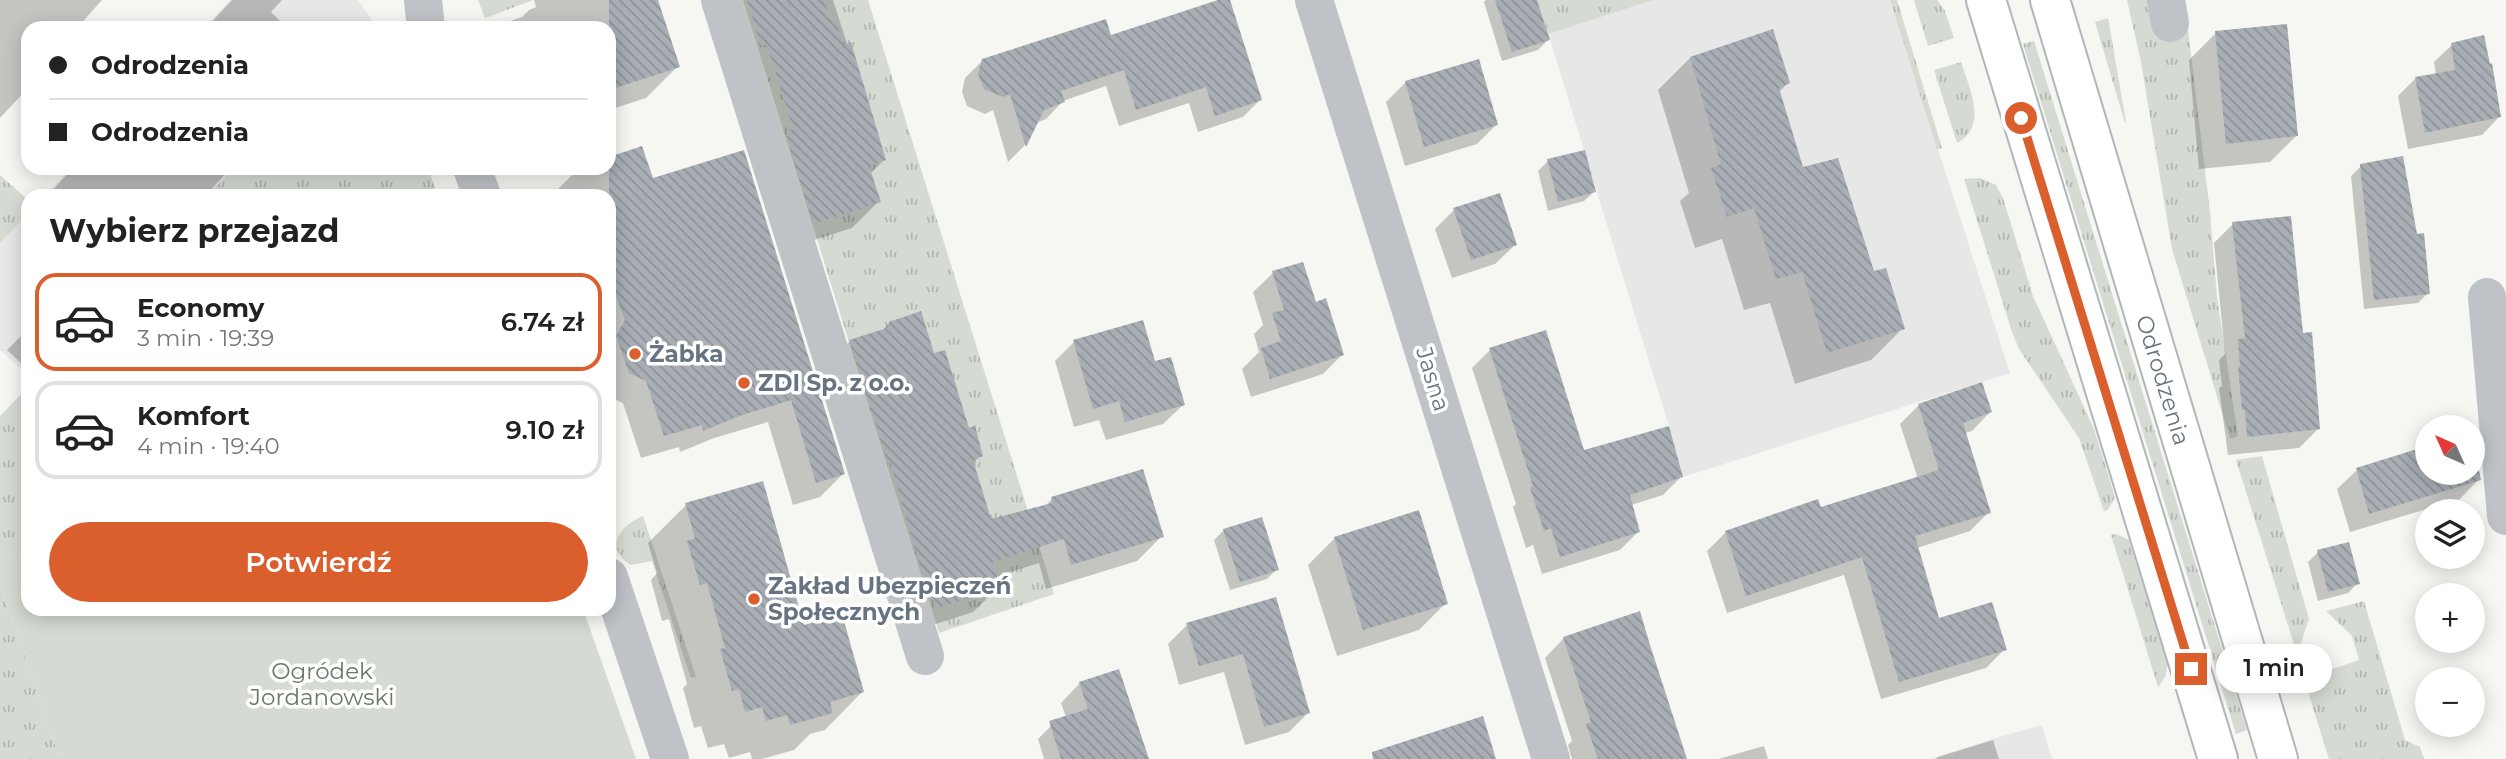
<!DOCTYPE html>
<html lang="pl">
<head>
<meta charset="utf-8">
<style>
	body { margin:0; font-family:Montserrat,sans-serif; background:#f2f2f2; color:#222; height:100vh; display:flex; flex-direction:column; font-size:26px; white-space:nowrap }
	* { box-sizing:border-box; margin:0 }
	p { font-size:23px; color:#767676 }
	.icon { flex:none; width:38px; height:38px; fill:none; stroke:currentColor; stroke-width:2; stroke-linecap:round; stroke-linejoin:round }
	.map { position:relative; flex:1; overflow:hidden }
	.panel { position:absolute; left:21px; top:189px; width:595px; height:427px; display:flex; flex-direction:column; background:#fff; border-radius:21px; box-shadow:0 4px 18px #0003 }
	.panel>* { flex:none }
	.top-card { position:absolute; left:21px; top:21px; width:595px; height:154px; border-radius:21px; box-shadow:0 4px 18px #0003; display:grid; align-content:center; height:154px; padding:0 28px; background:#fff }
	.needle { width:46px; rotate:315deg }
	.controls { position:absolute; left:2415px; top:415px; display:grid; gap:14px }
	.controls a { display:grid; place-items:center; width:70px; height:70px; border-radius:50%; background:#fff; box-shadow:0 4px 18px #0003; font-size:35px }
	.end { position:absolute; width:32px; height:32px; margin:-16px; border:9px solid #db5e2d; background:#fff; box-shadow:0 0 0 4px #fff }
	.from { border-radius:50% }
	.bubble { position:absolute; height:49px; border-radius:24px; background:#fff; box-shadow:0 4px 18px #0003; font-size:23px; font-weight:600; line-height:49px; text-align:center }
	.top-card b { display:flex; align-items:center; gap:24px; height:66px; font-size:26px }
	.top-card b+b { border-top:2px solid #e0e0e0 }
	.top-card i { width:18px; height:18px; background:#222 }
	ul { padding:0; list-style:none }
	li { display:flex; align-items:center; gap:21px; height:98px; margin:0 14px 10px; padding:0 14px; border:4px solid #e0e0e0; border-radius:21px }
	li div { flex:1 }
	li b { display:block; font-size:26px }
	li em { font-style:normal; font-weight:600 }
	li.selected { border-color:#db5e2d }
	li>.icon { width:63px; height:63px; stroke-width:1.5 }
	h2 { padding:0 28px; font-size:32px; line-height:84px }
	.button { display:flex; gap:14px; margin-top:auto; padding:14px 28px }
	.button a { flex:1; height:80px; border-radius:42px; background:#db5e2d; color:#fff; font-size:28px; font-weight:600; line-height:80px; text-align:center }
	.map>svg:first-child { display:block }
	.built { fill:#e6e7e6 }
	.grass { fill:url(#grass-tufts) }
	.garden { fill:#d5dbd2 }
	.shadow { fill:#0003 }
	.building { fill:url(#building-back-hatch) }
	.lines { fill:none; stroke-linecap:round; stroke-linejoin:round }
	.major-casing { stroke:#b2b6ba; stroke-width:42 }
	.minor { stroke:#bfc2c6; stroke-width:38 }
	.major { stroke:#fff; stroke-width:38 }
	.route { stroke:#db5e2d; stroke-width:9 }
	.poi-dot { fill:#db5e2d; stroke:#fff; stroke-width:2.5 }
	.labels { text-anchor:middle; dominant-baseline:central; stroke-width:7; stroke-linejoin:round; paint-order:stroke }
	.poi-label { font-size:23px; font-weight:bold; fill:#667482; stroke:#fff; text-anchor:start }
	.street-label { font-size:23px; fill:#667482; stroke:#fff }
	.park-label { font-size:23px; fill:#687a65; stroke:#fff }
</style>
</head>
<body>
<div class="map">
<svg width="2506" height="759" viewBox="0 0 2506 759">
	<defs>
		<pattern id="grass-tufts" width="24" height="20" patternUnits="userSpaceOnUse" patternTransform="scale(1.75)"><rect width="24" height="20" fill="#d5dbd2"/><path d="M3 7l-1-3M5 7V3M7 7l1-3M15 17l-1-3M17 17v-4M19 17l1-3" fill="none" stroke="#b1b6b0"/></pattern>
		<pattern id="building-back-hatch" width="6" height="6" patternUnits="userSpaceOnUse" patternTransform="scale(1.75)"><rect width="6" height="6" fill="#a8aeb4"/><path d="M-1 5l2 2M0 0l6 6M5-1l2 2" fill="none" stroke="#8d9298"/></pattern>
	</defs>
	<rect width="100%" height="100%" fill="#f6f6f2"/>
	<path class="built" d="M 230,0 L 358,0 L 374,23 L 369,28 L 204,28 Z
		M 1574,0 L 1890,0 L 2010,373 L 1683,477 L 1669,426 L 1541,10 Z
		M 71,168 L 234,168 L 207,196 L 45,196 Z
		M 28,214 L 28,375 L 0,350 L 0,243 Z
		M 2042,725 L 2052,759 L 1930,759 L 1996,738 Z"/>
	<path class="grass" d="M 478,0 L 533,0 L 485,18 Z
		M 743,0 L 868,0 L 1054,594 L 939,633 Z
		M 1537,0 L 1653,0 L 1548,34 Z
		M 1890,0 L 1897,0 L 1942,148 L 1937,149 Z
		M 1914,0 L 1937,0 L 1945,11 L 1954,38 L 1928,46 Z
		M 2127,0 L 2155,0 L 2188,30 L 2210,212 L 2217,297 L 2238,436 L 2230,439 L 2172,249 L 2141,62 Z
		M 2108,18 L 2126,122 L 2125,123 L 2095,22 Z
		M 2034,41 L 2247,730 L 2236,734 L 2023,44 Z
		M 1961,62 C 1969,88 1989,126 1957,143 L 1934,70 Z
		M 234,168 L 428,168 L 438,196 L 207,196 Z
		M 0,175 L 28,200 L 28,214 L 0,243 Z
		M 1980,178 L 1996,185 L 2003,198 L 2033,296 L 2094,429 L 2115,497 L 2108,510 L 2104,511 L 2079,438 L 2019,349 L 2012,332 L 1964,179 Z
		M 28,387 L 28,549 L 0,566 L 0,416 Z
		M 2262,456 L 2309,619 L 2297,654 L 2236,460 Z
		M 643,516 L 696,677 L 691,678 L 652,561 L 631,565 C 603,549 620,525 643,516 Z
		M 2116,534 L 2129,540 L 2168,664 L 2165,677 L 2158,687 L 2111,535 Z
		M 0,582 L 60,759 L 0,759 Z
		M 2364,601 L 2405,740 L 2420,747 L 2424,759 L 2329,759 L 2304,679 L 2359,660 L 2352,636 L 2326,611 Z"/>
	<path class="garden" d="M 28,549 L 28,609 L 583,609 L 636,759 L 60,759 L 0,582 L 0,566 Z"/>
	<path class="shadow" d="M 0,0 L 102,0 L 77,28 L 28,28 L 28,88 L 0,118 Z
		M 232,0 L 282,0 L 271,12 L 287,28 L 206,28 Z
		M 534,0 L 656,0 L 678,66 L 646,98 L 609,110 L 609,28 L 490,28 L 522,17 L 529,10 L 536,7 Z
		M 712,0 L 833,0 L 884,160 L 870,174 L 879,201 L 852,228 L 786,249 Z
		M 1223,0 L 1228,0 L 1260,100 L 1243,117 L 1198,132 L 1189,103 L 1119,126 L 1106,86 L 1063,101 L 1046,119 L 1036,123 L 1024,146 L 1008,162 L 993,110 L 985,114 L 967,106 L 962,92 L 965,78 L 983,60 L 1110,37 Z
		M 1486,0 L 1535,0 L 1548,40 L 1538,50 L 1502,61 L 1484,2 Z
		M 2216,33 L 2296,136 L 2270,162 L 2199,169 L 2189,60 Z
		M 2452,45 L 2499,117 L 2482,135 L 2408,149 L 2398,96 L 2416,78 L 2436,75 L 2434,62 Z
		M 1690,58 L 1788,83 L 1779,92 L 1802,170 L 1873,273 L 1903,328 L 1871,360 L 1795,384 L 1770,303 L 1744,310 L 1722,239 L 1695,248 L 1680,201 L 1689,193 L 1658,90 Z
		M 1406,82 L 1496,125 L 1477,144 L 1405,166 L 1386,102 Z
		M 609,159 L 652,180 L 843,474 L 820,497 L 793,505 L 768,422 L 714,438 L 680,452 L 679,447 L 641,458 L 623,403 L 609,397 L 609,196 L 555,196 L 554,193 L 577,170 L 583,168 L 609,168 Z
		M 1548,161 L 1594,192 L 1584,201 L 1548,211 L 1538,171 Z
		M 2361,166 L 2416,236 L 2428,293 L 2418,303 L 2364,309 L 2351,176 Z
		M 73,168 L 231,168 L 205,196 L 47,196 Z
		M 1454,210 L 1515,245 L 1495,264 L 1452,278 L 1435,229 Z
		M 2233,224 L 2301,335 L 2319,428 L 2299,448 L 2228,455 L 2219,388 L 2222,386 L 2219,360 L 2225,354 L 2214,243 Z
		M 1302,264 L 1315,304 L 1342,355 L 1323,374 L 1251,397 L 1242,369 L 1259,352 L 1254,334 L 1263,325 L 1253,292 L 1273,273 Z
		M 889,323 L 933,355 L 968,431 L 981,455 L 972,464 L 990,521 L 1044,507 L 1052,499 L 1162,536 L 1137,561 L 1046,589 L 1039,563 L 995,577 L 999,587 L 973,612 L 911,632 L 825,366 L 850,341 L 881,332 Z
		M 28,329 L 28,370 L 7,350 Z
		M 1074,342 L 1154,364 L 1183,405 L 1163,424 L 1106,440 L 1099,420 L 1074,427 L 1055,361 Z
		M 1490,350 L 1583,452 L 1681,477 L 1663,495 L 1631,505 L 1638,532 L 1620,550 L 1542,574 L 1533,545 L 1526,548 L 1513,507 L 1516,504 L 1472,368 Z
		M 1981,384 L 1990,412 L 1972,431 L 1965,433 L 1989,512 L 1970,531 L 1917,548 L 1938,620 L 2005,649 L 1986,668 L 1881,699 L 1844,575 L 1727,613 L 1707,551 L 1726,532 L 1820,509 L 1918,479 L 1900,424 L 1918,406 Z
		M 2427,448 L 2427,472 L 2473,472 L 2473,450 L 2479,479 L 2460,499 L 2350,532 L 2337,489 L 2357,470 Z
		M 686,505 L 862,692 L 825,730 L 810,734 L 794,750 L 762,759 L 752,759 L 750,752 L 729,758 L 724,744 L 708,748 L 701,726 L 694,728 L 683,688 L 687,684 L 669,619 L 662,621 L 651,580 L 657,573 L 648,543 Z
		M 1224,530 L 1277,569 L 1267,579 L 1230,590 L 1214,540 Z
		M 1335,538 L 1446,603 L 1419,630 L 1337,656 L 1308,565 Z
		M 2318,552 L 2358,583 L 2348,593 L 2318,601 L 2308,562 Z
		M 1275,600 L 1308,713 L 1289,732 L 1245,745 L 1224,672 L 1179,685 L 1168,644 L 1187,625 Z
		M 1564,638 L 1629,759 L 1572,759 L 1568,745 L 1572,741 L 1545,658 Z
		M 1080,683 L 1146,759 L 1044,759 L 1038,739 L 1057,720 L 1066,717 L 1061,703 Z
		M 1993,740 L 1999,759 L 1936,759 L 1938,757 Z
		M 1764,746 L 1768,759 L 1718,759 Z"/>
	<path class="building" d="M 609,0 L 658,0 L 680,67 L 609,90 Z
		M 747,0 L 824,0 L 830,20 L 835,18 L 844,45 L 851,42 L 886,160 L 869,166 L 881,202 L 813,224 L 786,136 L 789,136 L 787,131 L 793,129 L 767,44 L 761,46 Z
		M 1218,0 L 1230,0 L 1262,100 L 1215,116 L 1206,87 L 1136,110 L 1124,70 L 1061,91 L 1065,102 L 1044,110 L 1026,147 L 1010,94 L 1003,97 L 984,89 L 978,74 L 982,59 L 1106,19 L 1111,35 Z
		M 1495,0 L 1537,0 L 1550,40 L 1512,52 Z
		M 2287,24 L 2298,136 L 2226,144 L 2215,31 Z
		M 1773,29 L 1790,83 L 1779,88 L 1803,167 L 1838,158 L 1874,271 L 1886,268 L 1905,329 L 1827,353 L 1802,272 L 1776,279 L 1754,208 L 1727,217 L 1711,168 L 1721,164 L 1690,57 Z
		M 2484,35 L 2490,64 L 2492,63 L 2501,117 L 2425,133 L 2415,77 L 2455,70 L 2451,43 Z
		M 1479,59 L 1498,125 L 1424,147 L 1405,81 Z
		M 642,146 L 653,178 L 744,150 L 845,474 L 816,483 L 791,400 L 739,416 L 703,431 L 702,425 L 664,436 L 646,381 L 629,373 L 616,336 L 625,320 L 615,293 L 609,289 L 609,157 Z
		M 1585,150 L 1596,192 L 1558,202 L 1547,159 Z
		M 2403,156 L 2417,234 L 2424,233 L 2430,294 L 2374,300 L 2360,164 Z
		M 1500,193 L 1517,245 L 1471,260 L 1453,208 Z
		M 2291,216 L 2303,333 L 2312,332 L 2320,429 L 2247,437 L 2245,410 L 2242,410 L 2238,367 L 2240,367 L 2238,339 L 2245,338 L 2232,222 Z
		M 1303,262 L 1316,302 L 1326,298 L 1344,355 L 1270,379 L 1261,348 L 1281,341 L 1272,313 L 1284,310 L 1272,271 Z
		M 921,311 L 934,353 L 945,350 L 969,428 L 975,426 L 983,456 L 973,460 L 991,519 L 1052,503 L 1051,497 L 1143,469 L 1164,537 L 1071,565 L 1064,539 L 993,562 L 1000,588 L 936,608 L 924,570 L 921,570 L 917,556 L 890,461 L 887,462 L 849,340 L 890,327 L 889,322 Z
		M 1143,320 L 1155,361 L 1171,357 L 1185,405 L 1125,422 L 1119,401 L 1093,409 L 1073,340 Z
		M 1546,330 L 1584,450 L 1669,426 L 1683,477 L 1630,495 L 1640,532 L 1560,557 L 1551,528 L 1544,531 L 1530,488 L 1533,486 L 1489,348 Z
		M 1982,382 L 1992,412 L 1963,423 L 1991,513 L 1915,536 L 1939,618 L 1992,602 L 2007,650 L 1899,682 L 1862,557 L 1746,596 L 1725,531 L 1818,499 L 1821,507 L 1939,470 L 1918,404 Z
		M 2473,444 L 2481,480 L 2369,514 L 2356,468 L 2427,446 L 2427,472 L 2473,472 Z
		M 763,481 L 804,625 L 842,614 L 864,692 L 830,702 L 833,713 L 790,725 L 787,715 L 766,721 L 762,707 L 745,712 L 739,689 L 732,691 L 720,649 L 725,648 L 707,583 L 700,585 L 687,541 L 695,538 L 685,503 Z
		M 1419,510 L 1448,604 L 1363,630 L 1334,537 Z
		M 1262,517 L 1279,570 L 1240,582 L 1223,529 Z
		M 2349,542 L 2360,584 L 2328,592 L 2317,550 Z
		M 1276,597 L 1310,713 L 1264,727 L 1243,654 L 1199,666 L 1186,623 Z
		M 1640,611 L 1650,645 L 1687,759 L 1598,759 L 1586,724 L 1591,722 L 1563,637 Z
		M 1119,669 L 1149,759 L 1061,759 L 1049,721 L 1088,709 L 1079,682 Z
		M 1483,716 L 1496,759 L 1373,759 L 1372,752 Z"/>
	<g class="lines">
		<g class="major-casing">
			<path id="major" d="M 1986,0 L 2218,759
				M 2050,0 L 2278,759"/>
		</g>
		<path class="minor" d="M 423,0 L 426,28
			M 720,0 L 925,656
			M 1314,0 L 1551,759
			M 2166,0 L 2170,23
			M 472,168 L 482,196
			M 2487,297 L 2506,516
			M 609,577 L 670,759"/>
		<use href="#major" class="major"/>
	</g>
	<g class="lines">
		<path class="route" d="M 2021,118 L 2191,669"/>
	</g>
	<g class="poi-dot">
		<circle cx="635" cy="354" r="7"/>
		<circle cx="744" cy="383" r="7"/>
		<circle cx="754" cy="599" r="7"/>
	</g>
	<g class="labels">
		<g class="poi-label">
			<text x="649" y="354">Żabka</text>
			<text x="758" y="383">ZDI Sp. z o.o.</text>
			<text x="768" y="586">Zakład Ubezpieczeń<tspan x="768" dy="26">Społecznych</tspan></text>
		</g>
		<g class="street-label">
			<text transform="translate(1433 379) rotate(73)">Jasna</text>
			<text transform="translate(2163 380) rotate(73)">Odrodzenia</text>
		</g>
		<g class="park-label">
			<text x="322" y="671">Ogródek<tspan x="322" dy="26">Jordanowski</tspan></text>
		</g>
	</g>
</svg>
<div class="controls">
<a><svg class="needle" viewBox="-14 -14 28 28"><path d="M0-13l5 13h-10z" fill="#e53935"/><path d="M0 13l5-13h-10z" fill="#767676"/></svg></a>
<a><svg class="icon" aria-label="layers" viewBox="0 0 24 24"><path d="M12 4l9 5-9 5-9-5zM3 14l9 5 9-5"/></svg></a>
<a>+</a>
<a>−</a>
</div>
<i class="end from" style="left:2021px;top:118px"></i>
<i class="end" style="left:2191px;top:669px"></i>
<div class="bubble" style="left:2216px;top:644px;width:116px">1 min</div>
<div class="top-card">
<b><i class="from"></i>Odrodzenia</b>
<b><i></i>Odrodzenia</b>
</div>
<section class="panel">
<h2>Wybierz przejazd</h2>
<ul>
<li class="selected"><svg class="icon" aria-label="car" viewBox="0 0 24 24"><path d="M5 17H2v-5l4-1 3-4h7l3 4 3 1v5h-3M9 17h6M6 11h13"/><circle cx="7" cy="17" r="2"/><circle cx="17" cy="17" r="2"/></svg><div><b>Economy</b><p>3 min · 19:39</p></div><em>6.74 zł</em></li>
<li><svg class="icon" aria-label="car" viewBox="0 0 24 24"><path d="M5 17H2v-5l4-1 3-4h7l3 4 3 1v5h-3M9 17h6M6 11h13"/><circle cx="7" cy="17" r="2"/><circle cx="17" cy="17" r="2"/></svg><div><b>Komfort</b><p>4 min · 19:40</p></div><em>9.10 zł</em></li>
</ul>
<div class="button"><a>Potwierdź</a></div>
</section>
</div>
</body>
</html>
